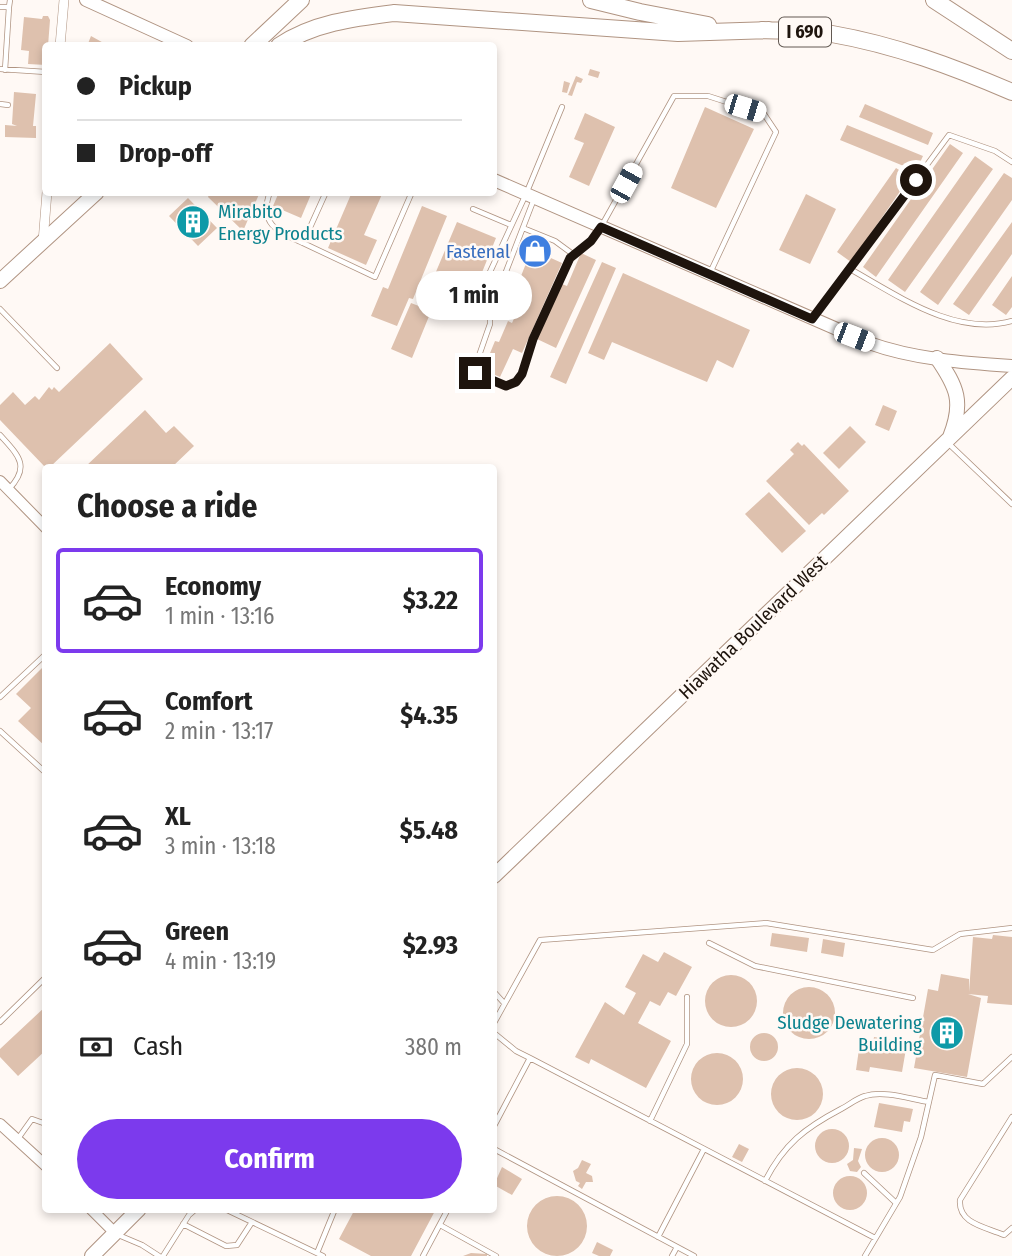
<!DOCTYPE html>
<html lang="en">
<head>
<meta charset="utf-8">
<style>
	body { margin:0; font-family:"Fira Sans Condensed",sans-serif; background:#f2f2f2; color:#222; height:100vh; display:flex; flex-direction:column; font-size:26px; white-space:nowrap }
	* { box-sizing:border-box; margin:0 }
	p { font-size:23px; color:#767676 }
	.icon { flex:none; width:38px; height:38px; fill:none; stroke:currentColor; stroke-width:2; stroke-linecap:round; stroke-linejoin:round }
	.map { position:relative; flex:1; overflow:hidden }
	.drawer { position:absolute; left:42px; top:464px; width:455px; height:749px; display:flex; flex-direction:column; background:#fff; border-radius:7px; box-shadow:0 4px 10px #0003 }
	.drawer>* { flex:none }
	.top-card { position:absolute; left:42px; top:42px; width:455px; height:154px; border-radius:7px; box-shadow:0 4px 10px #0003; display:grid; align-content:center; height:154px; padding:0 35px; background:#fff }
	.end { position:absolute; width:32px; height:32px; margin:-16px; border:9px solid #1e140d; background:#fff; box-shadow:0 0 0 4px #fff }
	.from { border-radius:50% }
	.bubble { position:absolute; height:49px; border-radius:24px; background:#fff; box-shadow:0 4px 10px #0003; font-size:23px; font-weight:700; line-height:49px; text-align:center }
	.car { position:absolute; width:21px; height:42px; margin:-21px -10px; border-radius:9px; box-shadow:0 0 5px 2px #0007; background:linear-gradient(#fff 24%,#345 0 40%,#fff 0 76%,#345 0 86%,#fff 0) }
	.top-card b { display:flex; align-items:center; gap:24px; height:66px; font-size:26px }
	.top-card b+b { border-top:2px solid #e0e0e0 }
	.top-card i { width:18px; height:18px; background:#222 }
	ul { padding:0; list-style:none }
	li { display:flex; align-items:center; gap:21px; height:105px; margin:0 14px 10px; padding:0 21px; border:4px solid transparent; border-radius:7px }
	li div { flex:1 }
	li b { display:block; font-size:26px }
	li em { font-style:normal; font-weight:700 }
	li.selected { border-color:#7c3aed }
	li>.icon { width:63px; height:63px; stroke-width:1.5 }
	h2 { padding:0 35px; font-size:32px; line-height:84px }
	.pay { display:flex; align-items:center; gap:18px; height:77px; padding:0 35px; font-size:26px }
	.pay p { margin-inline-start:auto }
	.primary-button { display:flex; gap:14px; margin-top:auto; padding:14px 35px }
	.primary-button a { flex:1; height:80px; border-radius:42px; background:#7c3aed; color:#fff; font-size:28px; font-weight:700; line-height:80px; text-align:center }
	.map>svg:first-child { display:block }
	.building { fill:#dec1ae }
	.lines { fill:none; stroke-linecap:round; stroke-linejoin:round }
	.service-casing { stroke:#b09482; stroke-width:6 }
	.minor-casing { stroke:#b09482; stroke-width:10 }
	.tertiary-casing { stroke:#b09482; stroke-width:12 }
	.secondary-casing { stroke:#b09482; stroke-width:14 }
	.primary-casing { stroke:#b09482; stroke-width:16 }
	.motorway-casing { stroke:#b09482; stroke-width:18 }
	.service { stroke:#fff; stroke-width:4.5 }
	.minor { stroke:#fff; stroke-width:9 }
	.tertiary { stroke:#fff; stroke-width:10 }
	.secondary { stroke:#fff; stroke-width:12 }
	.primary { stroke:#fff; stroke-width:14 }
	.motorway { stroke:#fff; stroke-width:16 }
	.route { stroke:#1e140d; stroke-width:9 }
	.labels { text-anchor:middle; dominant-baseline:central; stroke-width:5; stroke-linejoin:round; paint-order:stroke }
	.shield { fill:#fff9f5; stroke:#625953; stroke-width:2 }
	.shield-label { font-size:18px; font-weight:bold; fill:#1e140d }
	.culture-label { font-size:19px; fill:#0d838f; stroke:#fff9f5; text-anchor:start }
	.shop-label { font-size:19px; fill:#366cbe; stroke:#fff9f5; text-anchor:end }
	.street-label { font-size:19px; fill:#1e140d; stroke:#fff9f5 }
</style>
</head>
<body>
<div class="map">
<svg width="1012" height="1256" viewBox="0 0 1012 1256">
	<rect width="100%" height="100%" fill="#fff9f5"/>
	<path class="building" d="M 43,16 L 48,16 L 50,20 L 48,46 L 46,46 L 46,65 L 28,64 L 29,51 L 21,50 L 24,17 L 42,19 Z
		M 91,36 L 109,46 L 87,46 Z
		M 590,69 L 600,72 L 598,78 L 588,75 Z
		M 576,76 L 583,79 L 581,83 L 577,82 L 572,96 L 568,95 Z
		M 564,81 L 570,83 L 567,93 L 562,92 Z
		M 14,92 L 36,94 L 33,126 L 36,126 L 36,138 L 5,137 L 5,125 L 17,126 L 12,124 Z
		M 865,104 L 933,133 L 928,145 L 859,117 Z
		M 705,107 L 754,129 L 716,208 L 671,188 Z
		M 585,113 L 615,127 L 589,186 L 569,177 L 584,143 L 574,139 Z
		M 847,125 L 923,156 L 916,171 L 840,140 Z
		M 950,144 L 963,153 L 876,277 L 863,267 Z
		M 975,156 L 993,169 L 905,292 L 888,280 Z
		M 896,168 L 910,177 L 851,262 L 837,252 Z
		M 1004,173 L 1012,178 L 1012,200 L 938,305 L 920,292 Z
		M 210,192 L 260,192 L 243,231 L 208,197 Z
		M 279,192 L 312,192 L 301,218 L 273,206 Z
		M 352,192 L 383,192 L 364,235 L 377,240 L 366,265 L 328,248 Z
		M 806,194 L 836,209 L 810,264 L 779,250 Z
		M 188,198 L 217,228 L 198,246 L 169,216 Z
		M 422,206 L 447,216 L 413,299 L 409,298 L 397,326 L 371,316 L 383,287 L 388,289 Z
		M 457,222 L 496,238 L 472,297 L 459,292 L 452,308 L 439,303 L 434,304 L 412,358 L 391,349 L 411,303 L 424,308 L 430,294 L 427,293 Z
		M 1012,222 L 1012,254 L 969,315 L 953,304 Z
		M 533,246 L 544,251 L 542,254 L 562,263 L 522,353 L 513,349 L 500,377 L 483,370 L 495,341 L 499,342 L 508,321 L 512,323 L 529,285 L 519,281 Z
		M 581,253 L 596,260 L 556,348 L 537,339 L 562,284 L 567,286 Z
		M 602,262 L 616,268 L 566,384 L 550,377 Z
		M 623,273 L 750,330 L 733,368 L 717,360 L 707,382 L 612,342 L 604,360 L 588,353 Z
		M 1012,276 L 1012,307 L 1006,315 L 992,305 Z
		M 110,343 L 143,379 L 50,467 L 45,467 L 0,420 L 0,405 L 13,392 L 25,405 L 35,396 L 39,400 L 49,387 L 52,390 L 54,387 L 59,392 Z
		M 883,405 L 897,411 L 889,431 L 875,425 Z
		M 145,410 L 166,433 L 174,426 L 194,446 L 172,467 L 85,467 Z
		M 850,426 L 866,442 L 839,469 L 823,453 Z
		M 798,442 L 802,446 L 804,444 L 849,491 L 824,515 L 822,513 L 809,525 L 766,481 L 794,454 L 790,450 Z
		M 769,492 L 806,531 L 782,553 L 745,514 Z
		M 46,664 L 46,747 L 18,721 L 31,708 L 16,694 Z
		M 772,933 L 809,938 L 807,952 L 770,946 Z
		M 993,935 L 1012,937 L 1012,1005 L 987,1003 L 988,996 L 968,994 L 981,998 L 967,1077 L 914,1068 L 928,989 L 938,991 L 941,974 L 969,979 L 969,992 L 973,937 L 992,939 Z
		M 823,939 L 845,943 L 843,957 L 821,953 Z
		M 664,952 L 692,967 L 676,996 L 668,992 L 660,1006 L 650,1001 L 638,1023 L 671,1041 L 646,1088 L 591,1059 L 589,1064 L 575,1057 L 605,1002 L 624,1015 L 636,993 L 625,987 L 643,954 L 658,962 Z
		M705 1001a26 26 0 1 1 52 0a26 26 0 1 1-52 0Z
		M783 1013a26 26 0 1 1 52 0a26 26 0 1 1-52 0Z
		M 46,1006 L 46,1050 L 18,1076 L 0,1057 L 0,1049 Z
		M750 1047a14 14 0 1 1 28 0a14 14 0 1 1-28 0Z
		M 874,1037 L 907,1043 L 902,1072 L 870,1067 L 869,1072 L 856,1070 L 860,1042 L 873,1045 Z
		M691 1079a26 26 0 1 1 52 0a26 26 0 1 1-52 0Z
		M771 1094a26 26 0 1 1 52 0a26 26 0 1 1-52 0Z
		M 879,1103 L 913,1109 L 910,1122 L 904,1121 L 902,1132 L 874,1127 Z
		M815 1146a17 17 0 1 1 34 0a17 17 0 1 1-34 0Z
		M865 1155a17 17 0 1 1 34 0a17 17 0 1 1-34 0Z
		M 739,1144 L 749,1149 L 742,1162 L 732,1157 Z
		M 854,1148 L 862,1149 L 858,1161 L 861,1167 L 857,1172 L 850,1171 L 847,1164 L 853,1160 Z
		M 582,1160 L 591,1164 L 586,1173 L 592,1176 L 593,1182 L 586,1182 L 582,1189 L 578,1186 L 580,1183 L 576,1181 L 573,1171 L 578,1168 Z
		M 502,1167 L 522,1179 L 512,1195 L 494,1185 Z
		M833 1193a17 17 0 1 1 34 0a17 17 0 1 1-34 0Z
		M527 1226a30 30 0 1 1 60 0a30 30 0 1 1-60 0Z
		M 355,1209 L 436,1209 L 411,1256 L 371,1256 L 339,1239 Z
		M 597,1242 L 613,1250 L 610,1256 L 599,1256 L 592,1253 Z
		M 471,1253 L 487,1254 L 487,1256 L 463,1256 Z"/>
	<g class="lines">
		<g class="service-casing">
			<path id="service" d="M 0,7 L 9,7 L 10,0
				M 0,69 L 46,72
				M 5,70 L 9,7
				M 0,104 L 8,105
				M 270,192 C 258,224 278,232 303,243 L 326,192
				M 534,199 L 490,313 L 490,324 L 474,370 L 479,376 L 506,386 L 516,382 L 522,374 L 533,339 L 571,258 L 591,241 L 601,227 L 674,96 L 708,96 L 764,114 L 776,132 L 710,273
				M 473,209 L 511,225
				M 523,228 L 555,241 L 574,255
				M 303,243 L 375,277 L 412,192
				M 850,269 C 897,295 955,337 1012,321
				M 0,309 L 57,368
				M 471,313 L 526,194 L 562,107
				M 815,316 L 949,135 L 995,151 L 1012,162
				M 0,435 C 18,455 31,466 9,489
				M 948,443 L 1012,504
				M 0,697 L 46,654
				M 0,731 L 46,773
				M 709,943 L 755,966 L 913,998
				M 494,992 L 504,1003
				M 0,1022 L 46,977
				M 494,1023 L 540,940 L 766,923 L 933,950 L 960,934 L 1012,928
				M 494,1033 L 516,1051 L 530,1058 L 494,1126
				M 530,1058 L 875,1238
				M 1012,1117 L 960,1200 C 958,1224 986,1227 1004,1235 L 1012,1228
				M 650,1121 L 687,1044 L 687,997
				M 17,1140 L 32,1119 L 46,1124
				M 494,1149 L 694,1256
				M 864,1173 L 896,1203
				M 765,1181 C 784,1144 805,1128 841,1109 C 849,1105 857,1098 865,1096 C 884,1090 910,1099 929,1102
				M 225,1209 L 323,1256
				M 183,1224 L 226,1246 L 237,1245 L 252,1222
				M 440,1225 L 496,1256
				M 116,1234 L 142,1245 L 159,1256
				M 658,1237 L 704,1149
				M 317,1253 L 335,1209
				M 163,1256 L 189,1215 L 196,1209
				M 423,1256 L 448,1209
				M 672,1256 L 677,1247
				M 865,1256 L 900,1197 L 921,1137 L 935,1075 L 983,1084 L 1012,1057"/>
		</g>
		<g class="minor-casing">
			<path id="minor" d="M 60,46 L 64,0
				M 43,242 L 47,192"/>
		</g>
		<g class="tertiary-casing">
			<path id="tertiary" d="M 0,481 L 46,528
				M 0,1124 L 46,1166
				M 91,1209 L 115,1233"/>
		</g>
		<g class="secondary-casing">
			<path id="secondary" d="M 86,0 L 187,46
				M 494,180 L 869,343 C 913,359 965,363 1012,366"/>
		</g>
		<g class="primary-casing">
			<path id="primary" d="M 0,281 L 97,192
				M 937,358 C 957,387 964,402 950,437
				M 494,876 L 1012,378
				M 92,1256 L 139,1209"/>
		</g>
		<g class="motorway-casing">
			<path id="motorway" d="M 591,0 L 640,12 L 708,25
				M 934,0 L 1012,51
				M 762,30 C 785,31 809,30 832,34 C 895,45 954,67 1012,92
				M 252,46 L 301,0
				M 279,46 C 313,23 354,18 394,13 L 678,33 L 769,30"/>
		</g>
		<use href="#service" class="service"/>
		<use href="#minor" class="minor"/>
		<use href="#tertiary" class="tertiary"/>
		<use href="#secondary" class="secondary"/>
		<use href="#primary" class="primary"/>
		<use href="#motorway" class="motorway"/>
	</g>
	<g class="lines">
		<path class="route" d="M 475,373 L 506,386 L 516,382 L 522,374 L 533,339 L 570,258 L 591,241 L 601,227 L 812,319 L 916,180"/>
	</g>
	<defs>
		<g id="building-disc" transform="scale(1.75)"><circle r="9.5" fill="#0f9aa8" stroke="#fff9f5"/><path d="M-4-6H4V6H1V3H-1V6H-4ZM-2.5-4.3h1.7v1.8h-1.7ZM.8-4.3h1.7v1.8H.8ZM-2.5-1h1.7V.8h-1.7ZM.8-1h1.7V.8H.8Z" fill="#fff"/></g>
		<g id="shop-disc" transform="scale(1.75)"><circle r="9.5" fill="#3f7fe0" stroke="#fff9f5"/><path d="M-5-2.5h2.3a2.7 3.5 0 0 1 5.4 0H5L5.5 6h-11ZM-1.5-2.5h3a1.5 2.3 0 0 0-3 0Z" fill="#fff"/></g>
	</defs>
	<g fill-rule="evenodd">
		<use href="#building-disc" x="193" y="222"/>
		<use href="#shop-disc" x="535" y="251"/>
		<use href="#building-disc" x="947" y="1033"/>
	</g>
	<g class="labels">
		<rect class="shield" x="779" y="17.5" width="52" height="29" rx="5"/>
		<g class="shield-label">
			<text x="805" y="32">I 690</text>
		</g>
		<g class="culture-label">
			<text x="218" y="211">Mirabito<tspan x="218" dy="22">Energy Products</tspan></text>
			<text x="922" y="1022" text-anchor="end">Sludge Dewatering<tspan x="922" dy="22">Building</tspan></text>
		</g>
		<g class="shop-label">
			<text x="510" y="251">Fastenal</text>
		</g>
		<g class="street-label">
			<text transform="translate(753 627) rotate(-44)">Hiawatha Boulevard West</text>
		</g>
	</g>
</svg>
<i class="end from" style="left:916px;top:180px"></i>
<i class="end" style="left:475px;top:373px"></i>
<div class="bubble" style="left:416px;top:271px;width:116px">1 min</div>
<i class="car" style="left:745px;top:108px;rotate:107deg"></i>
<i class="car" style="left:626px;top:183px;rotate:29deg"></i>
<i class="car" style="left:854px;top:337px;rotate:111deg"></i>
<div class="top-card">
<b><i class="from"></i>Pickup</b>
<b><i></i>Drop-off</b>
</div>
<section class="drawer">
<h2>Choose a ride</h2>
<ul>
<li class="selected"><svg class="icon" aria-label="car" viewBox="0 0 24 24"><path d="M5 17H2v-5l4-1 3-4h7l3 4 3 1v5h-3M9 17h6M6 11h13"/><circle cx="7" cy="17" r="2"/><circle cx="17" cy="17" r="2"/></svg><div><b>Economy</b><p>1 min · 13:16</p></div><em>$3.22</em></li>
<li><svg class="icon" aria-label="car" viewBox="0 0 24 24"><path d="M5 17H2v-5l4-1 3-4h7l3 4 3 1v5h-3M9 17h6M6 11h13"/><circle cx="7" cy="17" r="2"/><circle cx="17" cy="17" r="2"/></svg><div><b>Comfort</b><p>2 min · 13:17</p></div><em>$4.35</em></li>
<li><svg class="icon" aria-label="car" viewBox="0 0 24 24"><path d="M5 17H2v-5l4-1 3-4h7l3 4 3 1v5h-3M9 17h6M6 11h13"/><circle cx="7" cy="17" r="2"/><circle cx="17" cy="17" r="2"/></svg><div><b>XL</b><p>3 min · 13:18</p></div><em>$5.48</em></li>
<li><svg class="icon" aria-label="car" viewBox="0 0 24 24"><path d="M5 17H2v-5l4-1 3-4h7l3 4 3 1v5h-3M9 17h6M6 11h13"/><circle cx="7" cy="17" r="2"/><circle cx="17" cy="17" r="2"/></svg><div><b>Green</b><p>4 min · 13:19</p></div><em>$2.93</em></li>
</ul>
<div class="pay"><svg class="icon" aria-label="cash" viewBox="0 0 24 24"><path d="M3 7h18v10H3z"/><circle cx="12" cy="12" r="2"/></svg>Cash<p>380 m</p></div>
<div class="primary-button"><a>Confirm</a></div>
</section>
</div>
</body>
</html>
